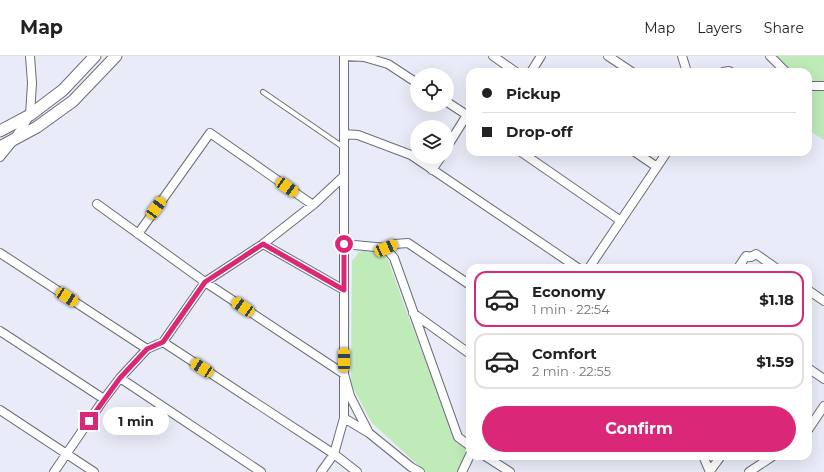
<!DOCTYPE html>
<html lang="en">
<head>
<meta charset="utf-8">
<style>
	body { margin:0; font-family:Montserrat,sans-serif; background:#f2f2f2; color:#222; height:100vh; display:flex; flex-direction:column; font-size:15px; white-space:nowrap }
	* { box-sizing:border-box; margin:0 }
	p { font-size:13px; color:#767676 }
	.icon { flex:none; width:22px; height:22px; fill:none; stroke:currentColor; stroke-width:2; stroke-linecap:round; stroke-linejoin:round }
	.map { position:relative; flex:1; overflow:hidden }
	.details { position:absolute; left:466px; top:208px; width:346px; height:196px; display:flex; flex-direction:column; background:#fff; border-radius:12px; box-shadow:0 4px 16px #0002 }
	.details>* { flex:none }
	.hud { position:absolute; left:466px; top:12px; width:346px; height:88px; border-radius:12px; box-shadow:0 4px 16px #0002; display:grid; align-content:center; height:88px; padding:0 16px; background:#fff }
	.controls { position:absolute; left:410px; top:12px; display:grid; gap:8px }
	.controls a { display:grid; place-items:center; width:44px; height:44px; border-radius:50%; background:#fff; box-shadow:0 4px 16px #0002; font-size:20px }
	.end { position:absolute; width:18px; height:18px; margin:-9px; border:5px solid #db2777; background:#fff; box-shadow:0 0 0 2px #fff }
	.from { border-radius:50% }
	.bubble { position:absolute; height:28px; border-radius:14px; background:#fff; box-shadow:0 4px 16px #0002; font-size:13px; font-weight:700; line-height:28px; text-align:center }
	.car { position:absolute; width:12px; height:24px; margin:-12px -6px; border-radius:5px; box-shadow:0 0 3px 1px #0007; background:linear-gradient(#f5c518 24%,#345 0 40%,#f5c518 0 76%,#345 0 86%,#f5c518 0) }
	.hud b { display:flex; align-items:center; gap:14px; height:38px; font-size:15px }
	.hud b+b { border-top:1px solid #e0e0e0 }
	.hud i { width:10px; height:10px; background:#222 }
	ul { padding:7px 0 0; list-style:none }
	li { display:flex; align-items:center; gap:12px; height:56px; margin:0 8px 6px; padding:0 8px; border:2px solid #e0e0e0; border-radius:12px }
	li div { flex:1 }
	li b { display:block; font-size:15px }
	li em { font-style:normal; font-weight:700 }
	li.current { border-color:#db2777 }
	li>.icon { width:36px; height:36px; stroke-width:1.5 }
	.cta { display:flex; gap:8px; margin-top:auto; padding:8px 16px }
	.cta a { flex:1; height:46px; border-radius:24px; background:#db2777; color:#fff; font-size:16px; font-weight:700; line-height:46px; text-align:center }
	header { display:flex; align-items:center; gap:24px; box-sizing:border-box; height:56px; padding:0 20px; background:#fff; border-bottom:1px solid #e0e0e0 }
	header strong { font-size:19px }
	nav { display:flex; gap:22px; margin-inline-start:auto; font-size:14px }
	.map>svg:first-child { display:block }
	.green { fill:#bfebb8 }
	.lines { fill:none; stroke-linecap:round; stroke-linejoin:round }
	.service-casing { stroke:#6b6e77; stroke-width:6 }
	.minor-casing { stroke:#6b6e77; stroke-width:10 }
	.secondary-casing { stroke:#6b6e77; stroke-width:13 }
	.service { stroke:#fff; stroke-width:4 }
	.minor { stroke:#fff; stroke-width:8 }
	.secondary { stroke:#fff; stroke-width:11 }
	.route { stroke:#db2777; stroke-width:5 }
</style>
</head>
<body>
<header>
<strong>Map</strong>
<nav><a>Map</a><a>Layers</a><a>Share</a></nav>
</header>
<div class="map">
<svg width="824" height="416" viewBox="0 0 824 416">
	<rect width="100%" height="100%" fill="#e9ecf8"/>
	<path class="green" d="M 770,0 L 824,0 L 824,84 L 808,74 L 808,16 L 786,16 Z
		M 373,193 L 385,198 L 388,204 L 403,246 L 455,382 L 466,393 L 465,402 L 457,416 L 426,416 L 372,367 L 351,328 L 352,205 L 359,196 Z"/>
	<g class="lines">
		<g class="service-casing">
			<path id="service" d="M 263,36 L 343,91"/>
		</g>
		<g class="minor-casing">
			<path id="minor" d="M 344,0 L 364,1 L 388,8 L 417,27
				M 493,0 L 516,16
				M 608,0 L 632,16
				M 682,0 L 687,16
				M 770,0 L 786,16
				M 531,16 L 541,0
				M 723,16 L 729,15 L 731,16
				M 808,30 L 824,30
				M 447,46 L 470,61
				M 344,78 L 358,79 L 411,99 L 578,212
				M 447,91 L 467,59
				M 521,96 L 621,165
				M 635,96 L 657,111
				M 0,101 L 13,85 L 30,59 L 32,27 L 30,0
				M 432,114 L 441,101
				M 97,148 L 205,226 L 344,318 L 350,340 L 369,377
				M 138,178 L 210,77 L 313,149
				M 263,188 L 344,234
				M 344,188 L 386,192 L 394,202 L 458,381 L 470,390
				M 386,192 L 394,188 L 408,187 L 470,229
				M 0,197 L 147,293
				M 589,212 L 667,96
				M 738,212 L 746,200 L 751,201 L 756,198 L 776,212
				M 808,234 L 824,245
				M 413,257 L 470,298
				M 0,275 L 104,343
				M 163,286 L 334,398 L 357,416
				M 808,312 L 824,323
				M 120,322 L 261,416
				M 0,354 L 94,416
				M 344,362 L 369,377 L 411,411 L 420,416
				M 808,374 L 824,350
				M 485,400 L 510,416
				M 703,400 L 710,416
				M 710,415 L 721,400
				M 54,416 L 104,343 L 120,322 L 147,293 L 163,286 L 205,226 L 263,188 L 314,148 L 344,120
				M 321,416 L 334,398 L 344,362 L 344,0
				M 462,416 L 470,399
				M 749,416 L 773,400"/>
		</g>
		<g class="secondary-casing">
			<path id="secondary" d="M 0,75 L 30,59 L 63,34 L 95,0
				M 0,91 L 37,71 L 73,45 L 116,0"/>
		</g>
		<use href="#service" class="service"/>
		<use href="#minor" class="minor"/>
		<use href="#secondary" class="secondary"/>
	</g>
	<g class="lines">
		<path class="route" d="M 89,365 L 120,322 L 147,293 L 163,286 L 205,226 L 263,188 L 344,234 L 344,188"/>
	</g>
</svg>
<div class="controls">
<a><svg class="icon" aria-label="locate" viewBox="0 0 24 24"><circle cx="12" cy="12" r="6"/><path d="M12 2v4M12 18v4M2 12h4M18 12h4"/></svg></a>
<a><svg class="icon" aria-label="layers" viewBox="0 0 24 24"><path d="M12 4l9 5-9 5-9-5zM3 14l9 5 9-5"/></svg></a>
</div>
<i class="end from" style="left:344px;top:188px"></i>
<i class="end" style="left:89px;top:365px"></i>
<div class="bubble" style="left:103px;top:351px;width:66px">1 min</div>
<i class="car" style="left:287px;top:131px;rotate:125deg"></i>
<i class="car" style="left:156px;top:152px;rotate:36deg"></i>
<i class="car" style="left:386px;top:192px;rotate:66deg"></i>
<i class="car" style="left:67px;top:241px;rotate:123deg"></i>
<i class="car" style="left:243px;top:251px;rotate:304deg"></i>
<i class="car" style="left:344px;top:304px;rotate:0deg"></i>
<i class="car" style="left:202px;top:312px;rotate:303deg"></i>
<div class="hud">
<b><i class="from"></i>Pickup</b>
<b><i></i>Drop-off</b>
</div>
<section class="details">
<ul>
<li class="current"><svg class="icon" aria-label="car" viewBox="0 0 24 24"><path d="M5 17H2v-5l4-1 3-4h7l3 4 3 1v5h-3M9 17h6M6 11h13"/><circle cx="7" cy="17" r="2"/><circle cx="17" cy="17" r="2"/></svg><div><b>Economy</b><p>1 min · 22:54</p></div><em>$1.18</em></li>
<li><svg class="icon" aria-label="car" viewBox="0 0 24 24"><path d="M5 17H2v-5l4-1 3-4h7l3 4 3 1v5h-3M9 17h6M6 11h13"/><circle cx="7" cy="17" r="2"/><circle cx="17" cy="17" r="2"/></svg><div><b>Comfort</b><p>2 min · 22:55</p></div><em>$1.59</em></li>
</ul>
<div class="cta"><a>Confirm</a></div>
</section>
</div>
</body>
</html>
